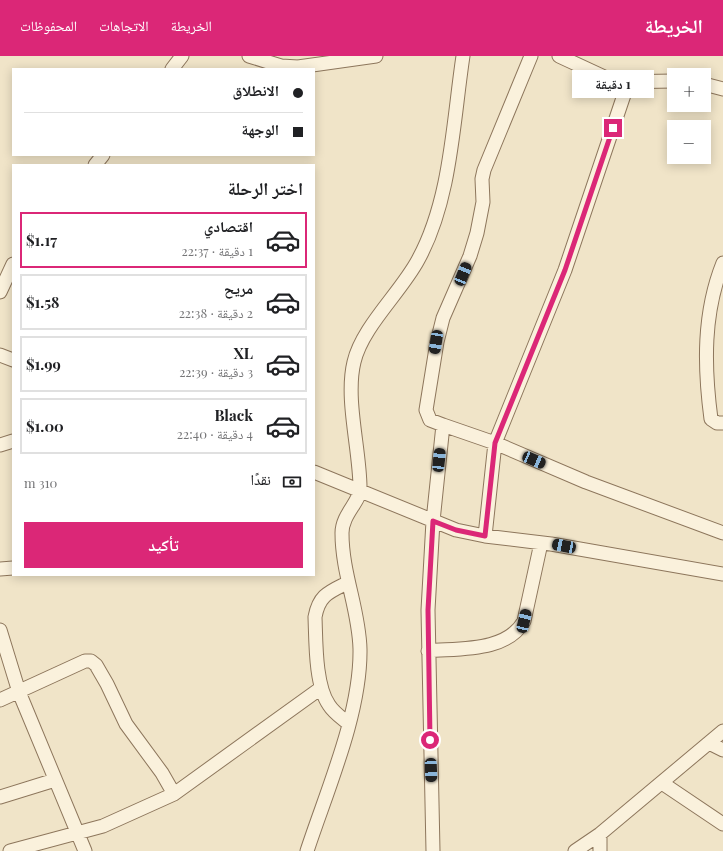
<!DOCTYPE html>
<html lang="ar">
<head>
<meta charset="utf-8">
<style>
	body { margin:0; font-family:"Playfair Display","Noto Naskh Arabic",serif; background:#f2f2f2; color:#202124; direction:rtl; height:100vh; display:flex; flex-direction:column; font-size:15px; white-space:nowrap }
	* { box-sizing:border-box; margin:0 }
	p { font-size:13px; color:#757577 }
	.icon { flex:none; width:22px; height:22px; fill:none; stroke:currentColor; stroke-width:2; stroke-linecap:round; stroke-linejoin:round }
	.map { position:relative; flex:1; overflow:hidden; direction:ltr }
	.sheet { position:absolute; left:12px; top:108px; width:303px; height:412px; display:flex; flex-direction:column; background:#fff; border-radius:0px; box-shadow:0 2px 10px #0003; direction:rtl }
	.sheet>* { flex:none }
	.banner { position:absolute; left:12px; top:12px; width:303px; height:88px; border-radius:0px; box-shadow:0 2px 10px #0003; direction:rtl; display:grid; align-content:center; height:88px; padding:0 12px; background:#fff }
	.tools { position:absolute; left:667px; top:12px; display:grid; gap:8px }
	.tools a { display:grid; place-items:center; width:44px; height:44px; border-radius:0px; background:#fff; box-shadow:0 2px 10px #0003; font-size:20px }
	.end { position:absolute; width:18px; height:18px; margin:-9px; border:5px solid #db2777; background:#fff; box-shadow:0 0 0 2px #fff }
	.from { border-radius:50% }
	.bubble { position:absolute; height:28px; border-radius:0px; background:#fff; box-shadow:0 2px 10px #0003; font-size:13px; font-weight:700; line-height:28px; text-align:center; direction:rtl }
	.car { position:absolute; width:12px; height:24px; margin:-12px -6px; border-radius:5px; box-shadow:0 0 3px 1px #0007; background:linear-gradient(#222 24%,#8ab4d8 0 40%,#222 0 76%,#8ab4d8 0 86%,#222 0) }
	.banner b { display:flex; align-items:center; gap:14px; height:38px; font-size:15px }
	.banner b+b { border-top:1px solid #e0e0e0 }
	.banner i { width:10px; height:10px; background:#202124 }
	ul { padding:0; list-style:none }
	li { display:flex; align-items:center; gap:12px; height:56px; margin:0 8px 6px; padding:0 4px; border:2px solid #e0e0e0; border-radius:0px }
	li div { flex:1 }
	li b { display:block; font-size:15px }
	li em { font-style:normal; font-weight:700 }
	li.current { border-color:#db2777 }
	li>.icon { width:36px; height:36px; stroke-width:1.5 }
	h2 { padding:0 12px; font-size:18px; line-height:48px }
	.pay { display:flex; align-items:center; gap:10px; height:44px; padding:0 12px; font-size:15px }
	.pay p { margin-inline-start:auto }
	.button { display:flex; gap:8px; margin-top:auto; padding:8px 12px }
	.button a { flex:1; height:46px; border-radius:0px; background:#db2777; color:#fff; font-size:16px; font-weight:700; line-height:46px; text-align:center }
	header { display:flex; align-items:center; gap:24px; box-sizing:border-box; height:56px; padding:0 20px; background:#db2777; color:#fff }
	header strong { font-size:19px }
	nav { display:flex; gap:22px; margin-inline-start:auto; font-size:14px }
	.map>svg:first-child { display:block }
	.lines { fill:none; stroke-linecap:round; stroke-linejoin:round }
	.minor-casing { stroke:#8d765c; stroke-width:15 }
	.minor { stroke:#faf1dc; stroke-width:13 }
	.route { stroke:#db2777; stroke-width:5 }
</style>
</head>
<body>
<header>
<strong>الخريطة</strong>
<nav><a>الخريطة</a><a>الاتجاهات</a><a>المحفوظات</a></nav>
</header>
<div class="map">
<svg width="723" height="795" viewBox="0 0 723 795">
	<rect width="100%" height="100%" fill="#f0e4c8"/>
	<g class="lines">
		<g class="minor-casing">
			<path id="minor" d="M 249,0 L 281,10 L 298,11 L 376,0
				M 559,0 L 615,26 L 674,25
				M 172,13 L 182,0
				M 704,28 L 723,33
				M 95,109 L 103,99
				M 723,207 C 703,257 704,310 711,363 L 717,367 L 723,367
				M 0,236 L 13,208
				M 0,299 L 13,304
				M 443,369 L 430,364 L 426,354 L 437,286 L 443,262 L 470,200 L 477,177 L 483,146 L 482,123 L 484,114 L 531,0
				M 0,389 L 13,385
				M 314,416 L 456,474 L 485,480 L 551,488 L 723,518
				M 485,480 L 495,387 L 565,214 L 628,27
				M 0,513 L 13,512
				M 347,527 C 329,536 319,539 315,561 C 316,585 315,629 329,649 C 334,657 342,662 349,668
				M 0,574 L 19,636 L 85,795
				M 428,595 C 459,592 507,596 524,565 L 541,487
				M 0,644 L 85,605 L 91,605 L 96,609 L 107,628 L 126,668 L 162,717 L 174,738
				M 709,687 L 723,694
				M 662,727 L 723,768
				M 0,741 L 55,724
				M 600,778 L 600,795
				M 10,795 L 103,770 L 174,738 L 321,632
				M 307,795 C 327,734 361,657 360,593 C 359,553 342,518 342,477 C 342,458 361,445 360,432 C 360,394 345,343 354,306 C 362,271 401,236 418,204 C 451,144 453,66 463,0
				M 433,795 L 428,554 L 433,465 L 443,369 L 495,387 L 586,426 L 723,477
				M 575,795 L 600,778 L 723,675"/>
		</g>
		<use href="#minor" class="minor"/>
	</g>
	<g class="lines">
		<path class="route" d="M 430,684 L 428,554 L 433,465 L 456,474 L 485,480 L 495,387 L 565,214 L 613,72"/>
	</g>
</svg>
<div class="tools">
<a>+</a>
<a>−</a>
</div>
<i class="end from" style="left:430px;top:684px"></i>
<i class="end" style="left:613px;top:72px"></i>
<div class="bubble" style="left:572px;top:14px;width:82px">1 دقيقة</div>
<i class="car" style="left:463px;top:218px;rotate:22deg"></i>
<i class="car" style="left:436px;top:286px;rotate:189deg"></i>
<i class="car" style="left:439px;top:404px;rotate:6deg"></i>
<i class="car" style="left:534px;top:404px;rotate:113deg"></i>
<i class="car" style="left:564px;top:490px;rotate:281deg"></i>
<i class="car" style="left:524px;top:565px;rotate:13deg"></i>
<i class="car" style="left:431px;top:714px;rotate:178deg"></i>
<div class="banner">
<b><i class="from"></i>الانطلاق</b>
<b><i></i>الوجهة</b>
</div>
<section class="sheet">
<h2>اختر الرحلة</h2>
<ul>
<li class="current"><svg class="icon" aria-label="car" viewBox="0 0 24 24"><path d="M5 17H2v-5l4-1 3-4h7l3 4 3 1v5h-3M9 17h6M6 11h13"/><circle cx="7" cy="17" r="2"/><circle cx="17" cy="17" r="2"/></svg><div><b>اقتصادي</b><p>1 دقيقة · 22:37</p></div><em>$1.17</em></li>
<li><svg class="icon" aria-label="car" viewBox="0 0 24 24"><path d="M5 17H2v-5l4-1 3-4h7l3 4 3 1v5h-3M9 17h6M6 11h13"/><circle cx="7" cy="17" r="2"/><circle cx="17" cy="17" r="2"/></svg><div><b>مريح</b><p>2 دقيقة · 22:38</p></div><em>$1.58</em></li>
<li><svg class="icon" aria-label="car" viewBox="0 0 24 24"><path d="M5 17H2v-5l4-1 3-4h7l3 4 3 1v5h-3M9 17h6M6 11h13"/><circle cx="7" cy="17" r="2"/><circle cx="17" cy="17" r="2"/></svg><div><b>XL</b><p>3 دقيقة · 22:39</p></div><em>$1.99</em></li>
<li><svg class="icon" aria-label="car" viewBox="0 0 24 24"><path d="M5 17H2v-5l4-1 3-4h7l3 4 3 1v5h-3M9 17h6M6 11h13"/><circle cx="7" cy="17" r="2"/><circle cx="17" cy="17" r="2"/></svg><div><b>Black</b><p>4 دقيقة · 22:40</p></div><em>$1.00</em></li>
</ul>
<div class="pay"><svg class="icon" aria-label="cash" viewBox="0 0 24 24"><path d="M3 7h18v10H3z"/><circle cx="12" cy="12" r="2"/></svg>نقدًا<p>310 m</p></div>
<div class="button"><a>تأكيد</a></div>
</section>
</div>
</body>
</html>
